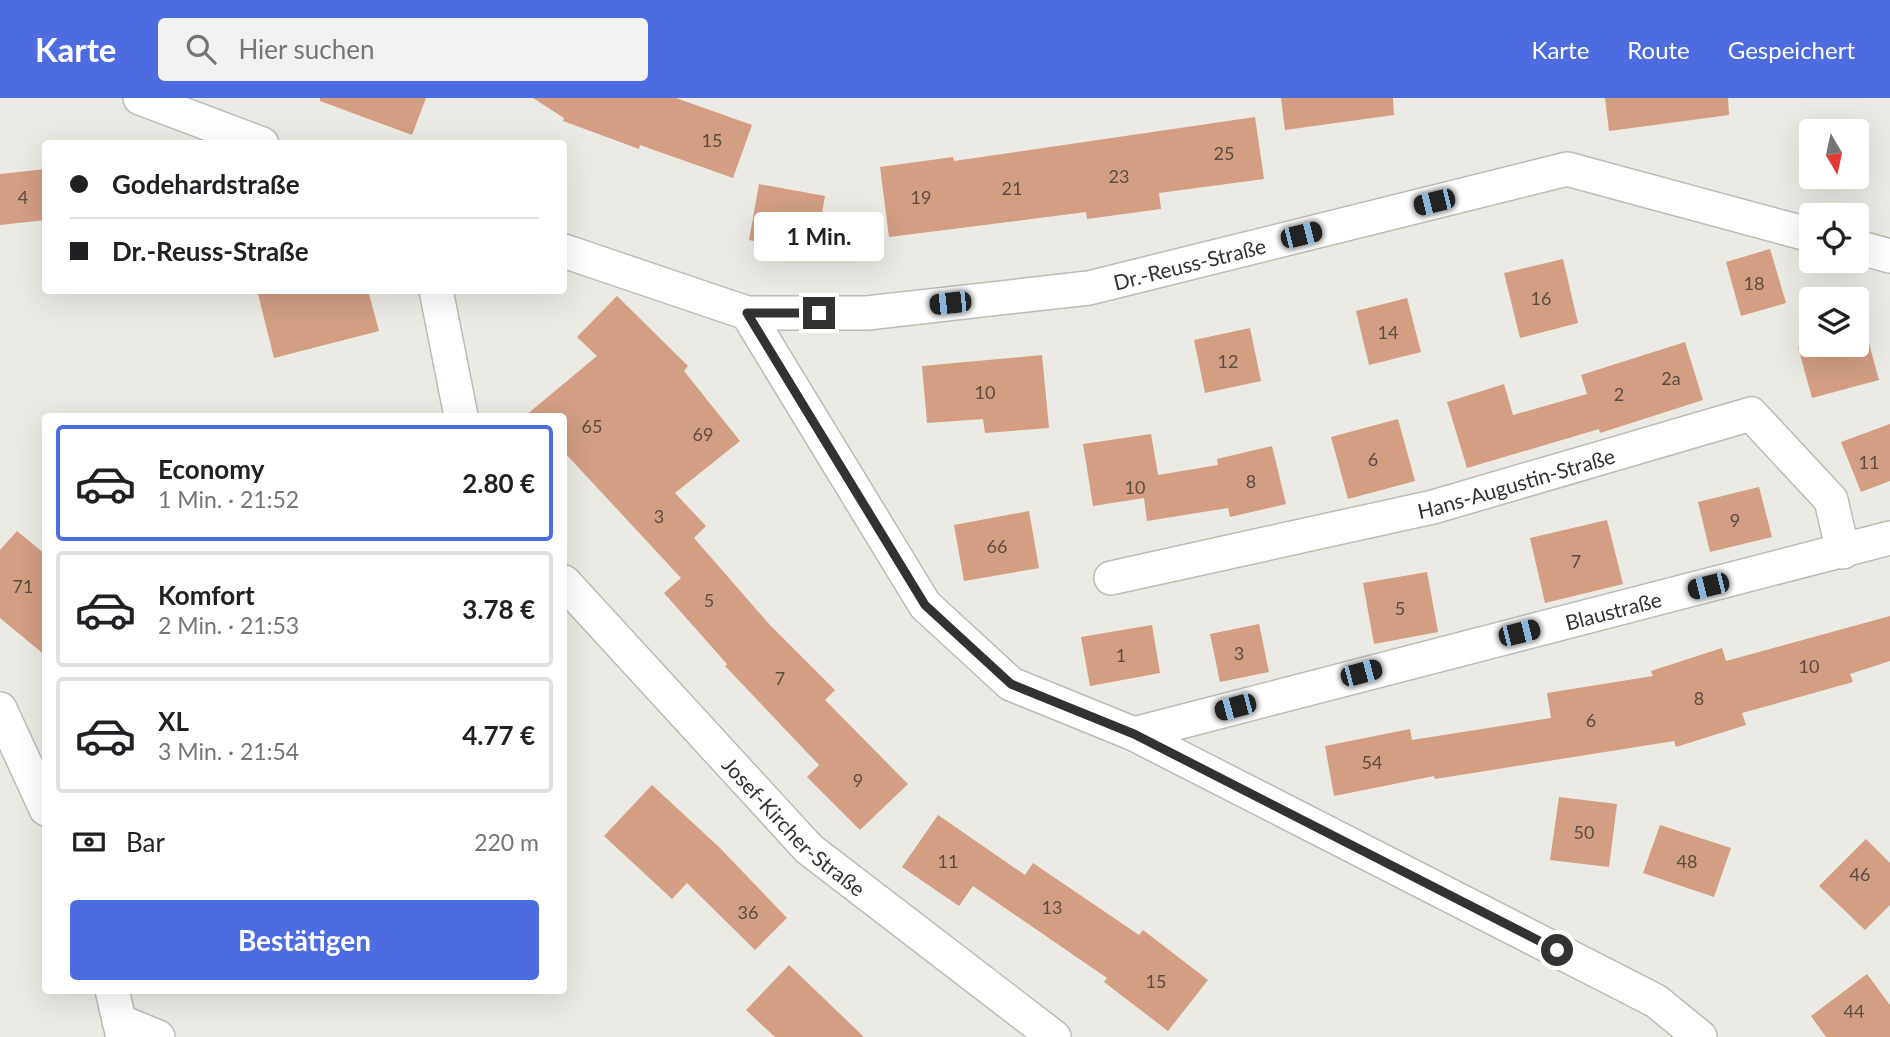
<!DOCTYPE html>
<html lang="de">
<head>
<meta charset="utf-8">
<style>
	body { margin:0; font-family:Lato,sans-serif; background:#f2f2f2; color:#202124; height:100vh; display:flex; flex-direction:column; font-size:26px; white-space:nowrap }
	* { box-sizing:border-box; margin:0 }
	p { font-size:23px; color:#757577 }
	.icon { flex:none; width:38px; height:38px; fill:none; stroke:currentColor; stroke-width:2; stroke-linecap:round; stroke-linejoin:round }
	.map { position:relative; flex:1; overflow:hidden }
	.drawer { position:absolute; left:42px; top:315px; width:525px; height:581px; display:flex; flex-direction:column; background:#fff; border-radius:7px; box-shadow:0 7px 28px #0002 }
	.drawer>* { flex:none }
	.banner { position:absolute; left:42px; top:42px; width:525px; height:154px; border-radius:7px; box-shadow:0 7px 28px #0002; display:grid; align-content:center; height:154px; padding:0 28px; background:#fff }
	.needle { width:46px; rotate:171deg }
	.fabs { position:absolute; left:1799px; top:21px; display:grid; gap:14px }
	.fabs a { display:grid; place-items:center; width:70px; height:70px; border-radius:7px; background:#fff; box-shadow:0 7px 28px #0002; font-size:35px }
	.end { position:absolute; width:32px; height:32px; margin:-16px; border:9px solid #323230; background:#fff; box-shadow:0 0 0 4px #fff }
	.from { border-radius:50% }
	.bubble { position:absolute; height:49px; border-radius:7px; background:#fff; box-shadow:0 7px 28px #0002; font-size:23px; font-weight:700; line-height:49px; text-align:center }
	.car { position:absolute; width:21px; height:42px; margin:-21px -10px; border-radius:9px; box-shadow:0 0 5px 2px #0007; background:linear-gradient(#222 24%,#8ab4d8 0 40%,#222 0 76%,#8ab4d8 0 86%,#222 0) }
	.banner b { display:flex; align-items:center; gap:24px; height:66px; font-size:26px }
	.banner b+b { border-top:2px solid #e0e0e0 }
	.banner i { width:18px; height:18px; background:#202124 }
	ul { padding:12px 0 0; list-style:none }
	li { display:flex; align-items:center; gap:21px; height:116px; margin:0 14px 10px; padding:0 14px; border:4px solid #e0e0e0; border-radius:7px }
	li div { flex:1 }
	li b { display:block; font-size:26px }
	li em { font-style:normal; font-weight:700 }
	li.current { border-color:#4d6ce0 }
	li>.icon { width:63px; height:63px; stroke-width:1.5 }
	.pay { display:flex; align-items:center; gap:18px; height:77px; padding:0 28px; font-size:26px }
	.pay p { margin-inline-start:auto }
	.cta { display:flex; gap:14px; margin-top:auto; padding:14px 28px }
	.cta a { flex:1; height:80px; border-radius:7px; background:#4d6ce0; color:#fff; font-size:28px; font-weight:700; line-height:80px; text-align:center }
	header { display:flex; align-items:center; gap:42px; box-sizing:border-box; height:98px; padding:0 35px; background:#4d6ce0; color:#fff }
	header strong { font-size:33px }
	nav { display:flex; gap:38px; margin-inline-start:auto; font-size:24px }
	.search { width:490px; height:63px; background:#f2f2f2; display:flex; align-items:center; gap:18px; box-sizing:border-box; padding:0 24px; border-radius:7px; color:#757577; font-size:26px }
	.map>svg:first-child { display:block }
	.building { fill:#d39e82 }
	.lines { fill:none; stroke-linecap:round; stroke-linejoin:round }
	.minor-casing { stroke:#bdbbb6; stroke-width:36 }
	.minor { stroke:#fff; stroke-width:33 }
	.route { stroke:#323230; stroke-width:9 }
	.labels { text-anchor:middle; dominant-baseline:central; stroke-width:7; stroke-linejoin:round; paint-order:stroke }
	.number-label { font-size:18px; fill:#5a4d44 }
	.street-label { font-size:21px; fill:#323230; stroke:#f8f7f2 }
</style>
</head>
<body>
<header>
<strong>Karte</strong>
<div class="search"><svg class="icon" aria-label="search" viewBox="0 0 24 24"><circle cx="10" cy="10" r="6"/><path d="M15 15l6 6"/></svg>Hier suchen</div>
<nav><a>Karte</a><a>Route</a><a>Gespeichert</a></nav>
</header>
<div class="map">
<svg width="1890" height="939" viewBox="0 0 1890 939">
	<rect width="100%" height="100%" fill="#ebeae4"/>
	<path class="building" d="M 320,0 L 426,0 L 412,37 L 320,3 Z
		M 533,0 L 676,0 L 752,27 L 733,80 L 640,47 L 639,51 L 563,23 L 564,20 Z
		M 1281,0 L 1393,0 L 1394,17 L 1285,32 Z
		M 1605,0 L 1728,0 L 1729,17 L 1609,33 Z
		M 1255,19 L 1264,81 L 1159,95 L 1161,111 L 1087,121 L 1086,114 L 889,139 L 880,69 L 953,59 L 954,63 Z
		M 46,71 L 46,122 L 0,127 L 0,76 Z
		M 759,86 L 825,98 L 815,154 L 749,142 Z
		M 1770,151 L 1786,205 L 1741,218 L 1726,164 Z
		M 1563,161 L 1578,225 L 1520,240 L 1504,175 Z
		M 257,192 L 368,192 L 379,233 L 274,260 Z
		M 617,198 L 688,268 L 684,273 L 740,343 L 675,395 L 706,428 L 694,440 L 769,526 L 835,592 L 825,602 L 908,686 L 860,732 L 807,679 L 819,667 L 725,568 L 727,566 L 664,495 L 681,480 L 564,354 L 564,318 L 525,318 L 597,258 L 577,239 Z
		M 1407,200 L 1421,254 L 1369,267 L 1356,213 Z
		M 1250,230 L 1261,283 L 1205,295 L 1194,242 Z
		M 1865,231 L 1879,282 L 1812,300 L 1798,249 L 1811,246 L 1857,247 L 1857,233 Z
		M 1685,244 L 1703,302 L 1600,335 L 1599,331 L 1467,370 L 1447,304 L 1504,286 L 1513,317 L 1587,296 L 1581,277 Z
		M 1042,257 L 1049,330 L 985,335 L 983,321 L 927,325 L 922,268 Z
		M 1398,321 L 1415,383 L 1348,401 L 1331,339 Z
		M 1890,326 L 1890,383 L 1861,394 L 1841,344 Z
		M 1151,336 L 1158,377 L 1218,367 L 1217,361 L 1272,348 L 1286,406 L 1230,419 L 1228,410 L 1147,423 L 1144,400 L 1093,408 L 1083,346 Z
		M 1759,389 L 1772,439 L 1710,454 L 1698,404 Z
		M 1029,413 L 1039,470 L 964,483 L 954,427 Z
		M 1607,422 L 1623,486 L 1545,505 L 1530,440 Z
		M 17,433 L 46,457 L 46,558 L 0,520 L 0,452 Z
		M 1427,474 L 1438,534 L 1374,546 L 1363,485 Z
		M 1890,518 L 1890,563 L 1850,576 L 1853,584 L 1742,615 L 1746,627 L 1676,649 L 1674,643 L 1435,681 L 1434,678 L 1334,698 L 1325,648 L 1410,631 L 1412,642 L 1551,620 L 1547,595 L 1653,578 L 1651,573 L 1722,550 L 1726,563 Z
		M 1259,526 L 1269,574 L 1220,584 L 1210,536 Z
		M 1152,527 L 1160,575 L 1090,588 L 1081,539 Z
		M 652,687 L 720,750 L 787,820 L 755,852 L 687,785 L 672,801 L 604,738 Z
		M 1559,699 L 1617,706 L 1609,769 L 1550,762 Z
		M 938,717 L 1025,777 L 1033,765 L 1139,837 L 1143,832 L 1208,882 L 1168,933 L 1104,884 L 1107,880 L 973,788 L 959,808 L 902,769 Z
		M 1660,727 L 1731,750 L 1714,799 L 1643,775 Z
		M 1866,741 L 1890,765 L 1890,807 L 1865,832 L 1819,788 Z
		M 789,867 L 864,939 L 775,939 L 746,912 Z
		M 1867,876 L 1890,907 L 1890,939 L 1826,939 L 1811,918 Z"/>
	<g class="lines">
		<g class="minor-casing">
			<g id="minor">
				<path d="M 140,0 L 262,46"/>
				<path d="M 1857,149 L 1890,158"/>
				<path id="s1" d="M 564,153 L 747,215 L 867,215 L 1089,190 L 1567,71 L 1811,137"/>
				<path d="M 436,192 L 461,318"/>
				<path d="M 747,215 L 925,507 L 1011,586 L 1134,636 L 1656,903 L 1700,939"/>
				<path id="s2" d="M 1111,480 L 1433,409 L 1751,316 L 1831,402 L 1843,454"/>
				<path id="s3" d="M 564,484 L 809,751 L 1054,939"/>
				<path d="M 0,611 L 46,711"/>
				<path id="s4" d="M 1134,636 L 1890,440"/>
				<path d="M 112,892 L 123,939"/>
				<path d="M 119,923 L 158,939"/>
			</g>
		</g>
		<use href="#minor" class="minor"/>
	</g>
	<g class="lines">
		<path class="route" d="M 819,215 L 747,215 L 925,507 L 1011,586 L 1134,636 L 1557,852"/>
	</g>
	<g class="labels">
		<g class="number-label">
			<text x="712" y="42">15</text>
			<text x="1224" y="55">25</text>
			<text x="1119" y="78">23</text>
			<text x="1012" y="90">21</text>
			<text x="23" y="99">4</text>
			<text x="921" y="99">19</text>
			<text x="1754" y="185">18</text>
			<text x="1541" y="200">16</text>
			<text x="1388" y="234">14</text>
			<text x="1228" y="263">12</text>
			<text x="1671" y="280">2a</text>
			<text x="985" y="294">10</text>
			<text x="1619" y="296">2</text>
			<text x="592" y="328">65</text>
			<text x="703" y="336">69</text>
			<text x="1373" y="361">6</text>
			<text x="1869" y="364">11</text>
			<text x="1251" y="383">8</text>
			<text x="1135" y="389">10</text>
			<text x="659" y="418">3</text>
			<text x="1735" y="422">9</text>
			<text x="997" y="448">66</text>
			<text x="1576" y="463">7</text>
			<text x="23" y="488">71</text>
			<text x="709" y="502">5</text>
			<text x="1400" y="510">5</text>
			<text x="1239" y="555">3</text>
			<text x="1121" y="557">1</text>
			<text x="1809" y="568">10</text>
			<text x="780" y="580">7</text>
			<text x="1699" y="600">8</text>
			<text x="1591" y="622">6</text>
			<text x="1372" y="664">54</text>
			<text x="858" y="682">9</text>
			<text x="1584" y="734">50</text>
			<text x="948" y="763">11</text>
			<text x="1687" y="763">48</text>
			<text x="1860" y="776">46</text>
			<text x="1052" y="809">13</text>
			<text x="748" y="814">36</text>
			<text x="1156" y="883">15</text>
			<text x="1854" y="913">44</text>
		</g>
		<g class="street-label">
			<text stroke="none"><textPath href="#s1" startOffset="640">Dr.-Reuss-Straße</textPath></text>
			<text stroke="none"><textPath href="#s2" startOffset="416">Hans-Augustin-Straße</textPath></text>
			<text stroke="none"><textPath href="#s4" startOffset="495">Blaustraße</textPath></text>
			<text stroke="none"><textPath href="#s3" startOffset="336">Josef-Kircher-Straße</textPath></text>
		</g>
	</g>
</svg>
<div class="fabs">
<a><svg class="needle" viewBox="-14 -14 28 28"><path d="M0-13l5 13h-10z" fill="#e53935"/><path d="M0 13l5-13h-10z" fill="#757577"/></svg></a>
<a><svg class="icon" aria-label="locate" viewBox="0 0 24 24"><circle cx="12" cy="12" r="6"/><path d="M12 2v4M12 18v4M2 12h4M18 12h4"/></svg></a>
<a><svg class="icon" aria-label="layers" viewBox="0 0 24 24"><path d="M12 4l9 5-9 5-9-5zM3 14l9 5 9-5"/></svg></a>
</div>
<i class="end from" style="left:1557px;top:852px"></i>
<i class="end" style="left:819px;top:215px"></i>
<div class="bubble" style="left:754px;top:114px;width:130px">1 Min.</div>
<i class="car" style="left:1434px;top:104px;rotate:256deg"></i>
<i class="car" style="left:1301px;top:137px;rotate:76deg"></i>
<i class="car" style="left:950px;top:205px;rotate:264deg"></i>
<i class="car" style="left:1708px;top:488px;rotate:256deg"></i>
<i class="car" style="left:1519px;top:535px;rotate:76deg"></i>
<i class="car" style="left:1361px;top:575px;rotate:75deg"></i>
<i class="car" style="left:1235px;top:609px;rotate:255deg"></i>
<div class="banner">
<b><i class="from"></i>Godehardstraße</b>
<b><i></i>Dr.-Reuss-Straße</b>
</div>
<section class="drawer">
<ul>
<li class="current"><svg class="icon" aria-label="car" viewBox="0 0 24 24"><path d="M5 17H2v-5l4-1 3-4h7l3 4 3 1v5h-3M9 17h6M6 11h13"/><circle cx="7" cy="17" r="2"/><circle cx="17" cy="17" r="2"/></svg><div><b>Economy</b><p>1 Min. · 21:52</p></div><em>2.80 €</em></li>
<li><svg class="icon" aria-label="car" viewBox="0 0 24 24"><path d="M5 17H2v-5l4-1 3-4h7l3 4 3 1v5h-3M9 17h6M6 11h13"/><circle cx="7" cy="17" r="2"/><circle cx="17" cy="17" r="2"/></svg><div><b>Komfort</b><p>2 Min. · 21:53</p></div><em>3.78 €</em></li>
<li><svg class="icon" aria-label="car" viewBox="0 0 24 24"><path d="M5 17H2v-5l4-1 3-4h7l3 4 3 1v5h-3M9 17h6M6 11h13"/><circle cx="7" cy="17" r="2"/><circle cx="17" cy="17" r="2"/></svg><div><b>XL</b><p>3 Min. · 21:54</p></div><em>4.77 €</em></li>
</ul>
<div class="pay"><svg class="icon" aria-label="cash" viewBox="0 0 24 24"><path d="M3 7h18v10H3z"/><circle cx="12" cy="12" r="2"/></svg>Bar<p>220 m</p></div>
<div class="cta"><a>Bestätigen</a></div>
</section>
</div>
</body>
</html>
